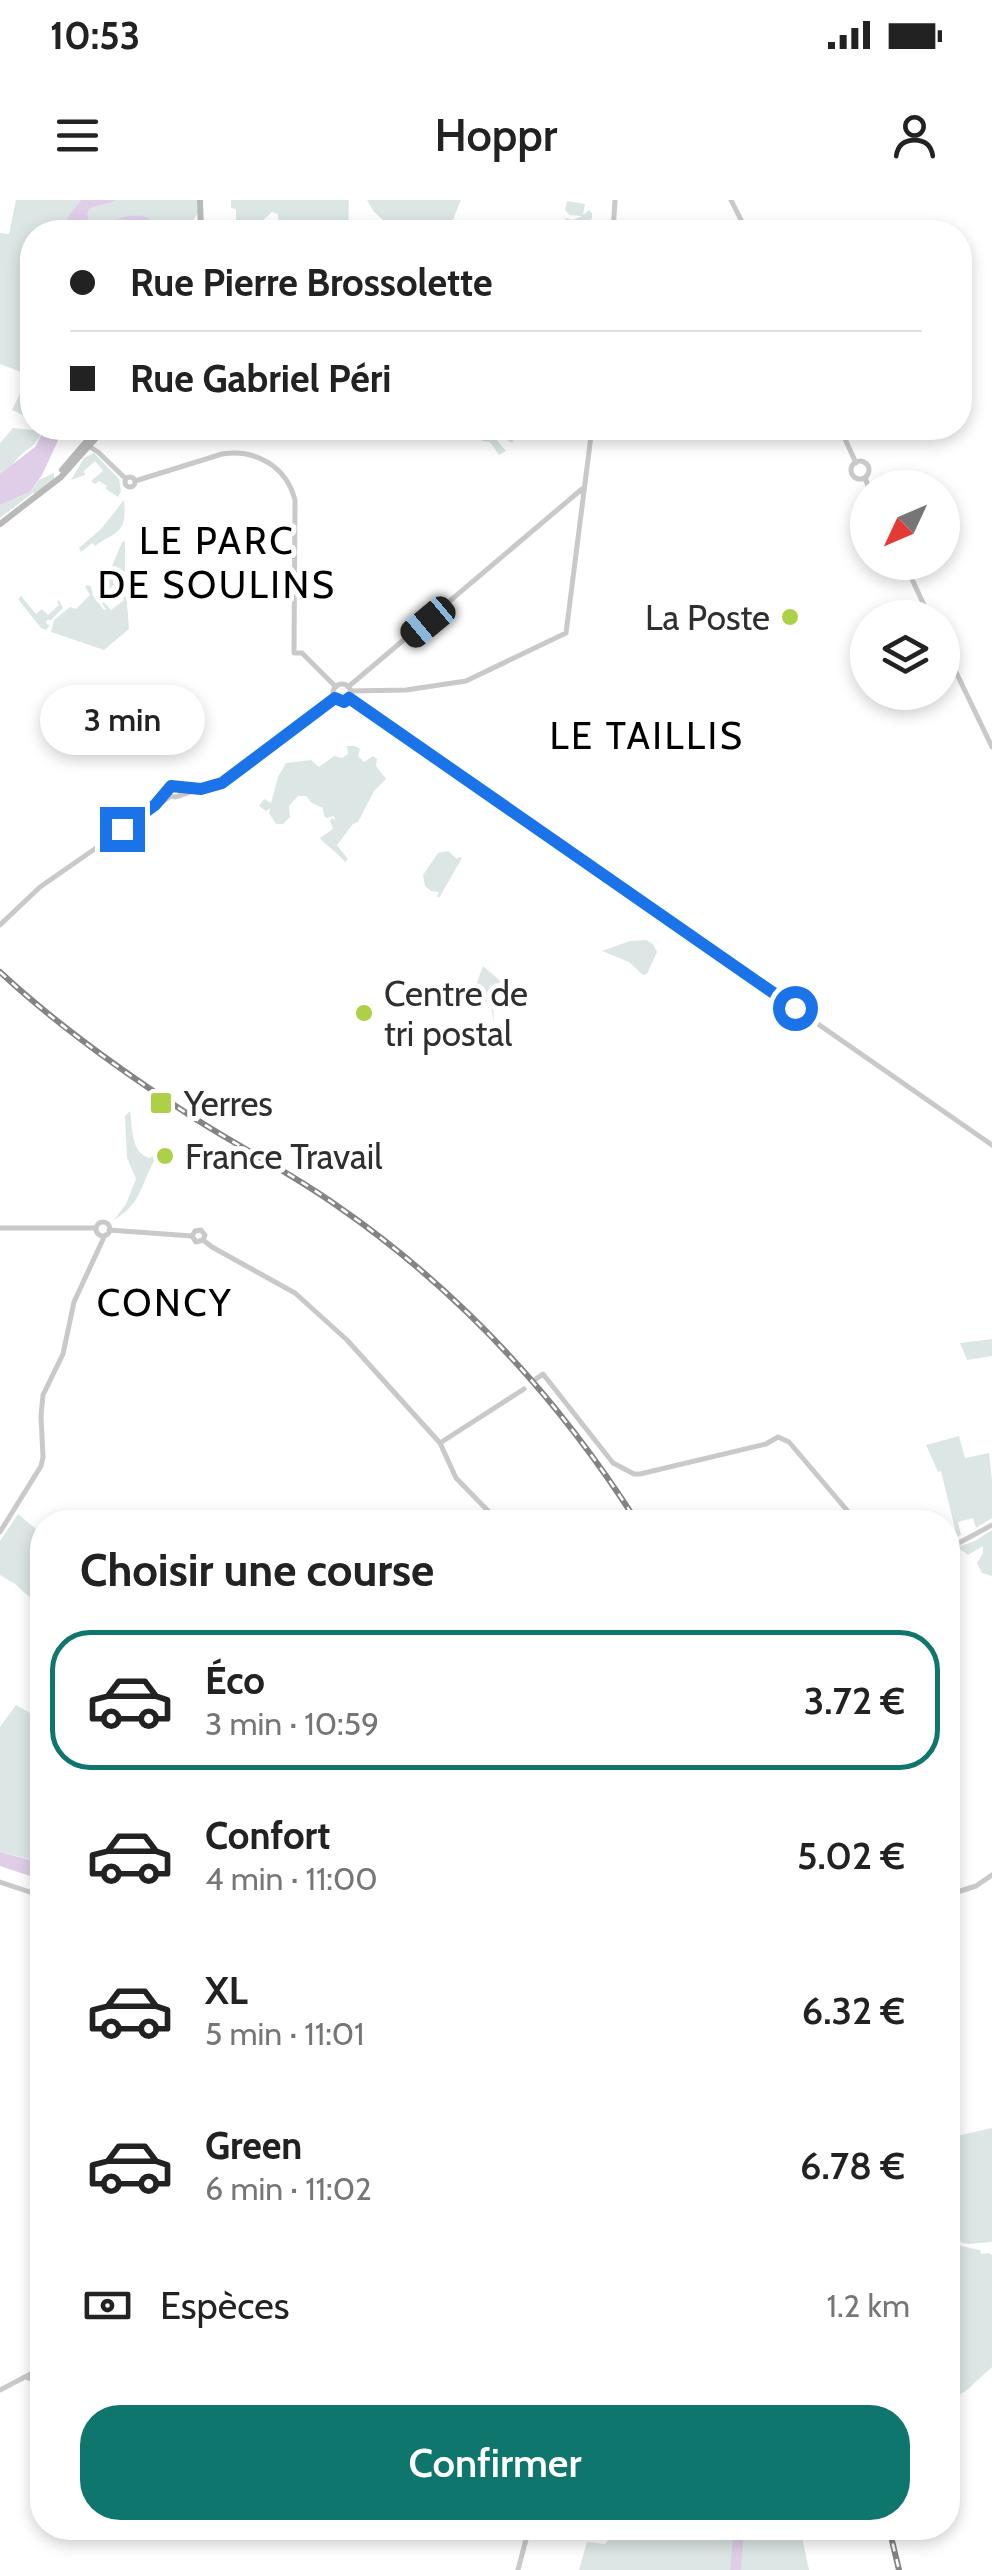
<!DOCTYPE html>
<html lang="fr">
<head>
<meta charset="utf-8">
<style>
	body { margin:0; font-family:Cabin,sans-serif; background:#f6f6f6; color:#222; height:100vh; display:flex; flex-direction:column; font-size:38px; white-space:nowrap }
	* { box-sizing:border-box; margin:0 }
	p { font-size:32px; color:#767676 }
	.icon { flex:none; width:55px; height:55px; fill:none; stroke:currentColor; stroke-width:2; stroke-linecap:round; stroke-linejoin:round }
	.map { position:relative; flex:1; overflow:hidden }
	.details { position:absolute; left:30px; top:1310px; width:930px; height:1030px; display:flex; flex-direction:column; background:#fff; border-radius:40px; box-shadow:0 5px 15px #0003 }
	.details>* { flex:none }
	.banner { position:absolute; left:20px; top:20px; width:952px; height:220px; border-radius:40px; box-shadow:0 5px 15px #0003; display:grid; align-content:center; height:220px; padding:0 50px; background:#fff }
	.needle { width:65px; rotate:226deg }
	.fabs { position:absolute; left:850px; top:270px; display:grid; gap:20px }
	.fabs a { display:grid; place-items:center; width:110px; height:110px; border-radius:50%; background:#fff; box-shadow:0 5px 15px #0003; font-size:50px }
	.end { position:absolute; width:45px; height:45px; margin:-22px; border:12px solid #1a73e8; background:#fff; box-shadow:0 0 0 5px #fff }
	.from { border-radius:50% }
	.bubble { position:absolute; height:70px; border-radius:35px; background:#fff; box-shadow:0 5px 15px #0003; font-size:32px; font-weight:600; line-height:70px; text-align:center }
	.car { position:absolute; width:30px; height:60px; margin:-30px -15px; border-radius:12px; box-shadow:0 0 8px 2px #0007; background:linear-gradient(#222 24%,#8ab4d8 0 40%,#222 0 76%,#8ab4d8 0 86%,#222 0) }
	.banner b { display:flex; align-items:center; gap:35px; height:95px; font-size:38px }
	.banner b+b { border-top:2px solid #e0e0e0 }
	.banner i { width:25px; height:25px; background:#222 }
	ul { padding:0; list-style:none }
	li { display:flex; align-items:center; gap:30px; height:140px; margin:0 20px 15px; padding:0 30px; border:5px solid transparent; border-radius:40px }
	li div { flex:1 }
	li b { display:block; font-size:38px }
	li em { font-style:normal; font-weight:600 }
	li.active { border-color:#0f766e }
	li>.icon { width:90px; height:90px; stroke-width:1.5 }
	h2 { padding:0 50px; font-size:45px; line-height:120px }
	.pay { display:flex; align-items:center; gap:25px; height:110px; padding:0 50px; font-size:38px }
	.pay p { margin-inline-start:auto }
	.cta { display:flex; gap:20px; margin-top:auto; padding:20px 50px }
	.cta a { flex:1; height:115px; border-radius:40px; background:#0f766e; color:#fff; font-size:40px; font-weight:600; line-height:115px; text-align:center }
	.status { display:flex; justify-content:space-between; align-items:center; height:70px; padding:0 50px; background:#fff; direction:ltr }
	.status svg { height:28px; fill:currentColor }
	header { display:flex; justify-content:space-between; align-items:center; height:130px; padding:0 50px; background:#fff; font-size:45px; font-weight:600 }
	.map>svg:first-child { display:block }
	.green { fill:#dce7e5 }
	.water { fill:#e0cee8 }
	.lines { fill:none; stroke-linecap:round; stroke-linejoin:round }
	.tertiary { stroke:#c9c9c9; stroke-width:5 }
	.secondary { stroke:#b9b9b9; stroke-width:6 }
	.rail-casing { stroke:#848484; stroke-width:6 }
	.rail { stroke:#fff; stroke-width:2.5; stroke-dasharray:8; stroke-linecap:butt }
	.route { stroke:#1a73e8; stroke-width:12 }
	.poi-dot { fill:#aecf48; stroke:#fff; stroke-width:4 }
	.labels { text-anchor:middle; dominant-baseline:central; stroke-width:10; stroke-linejoin:round; paint-order:stroke }
	.poi-label { font-size:35px; fill:#2f2f2f; stroke:#fff; text-anchor:start }
	.neighbourhood-label { font-size:38px; letter-spacing:2.5px; fill:#000; stroke:#fff }
</style>
</head>
<body>
<div class="status"><b>10:53</b><svg viewBox="0 0 49 12"><path d="M0 12V9h3v3zM5 12V6h3v6zM10 12V3h3v9zM15 12V0h3v12zM26 1h20v11H26zM47 4h2v5h-2z"/></svg></div>
<header><svg class="icon" aria-label="menu" viewBox="0 0 24 24"><path d="M4 6h16M4 12h16M4 18h16"/></svg>Hoppr<svg class="icon" aria-label="person" viewBox="0 0 24 24"><circle cx="12" cy="8" r="4"/><path d="M4 21q1-7 8-7t8 7"/></svg></header>
<div class="map">
<svg width="992" height="2370" viewBox="0 0 992 2370">
	<rect width="100%" height="100%" fill="#fff"/>
	<path class="green" d="M 16,0 L 81,0 L 68,18 L 67,32 L 32,32 L 32,219 L 12,210 L 29,175 L 0,164 L 0,33 L 9,34 Z
		M 90,0 L 197,0 L 198,13 L 190,25 L 190,32 L 77,32 L 78,24 Z
		M 231,0 L 349,0 L 348,32 L 314,32 L 311,28 L 281,32 L 283,29 L 278,19 L 278,14 L 272,12 L 260,23 L 257,30 L 259,32 L 207,32 L 207,29 L 236,25 L 236,9 L 231,8 Z
		M 367,0 L 461,0 L 452,22 L 396,31 L 374,12 Z
		M 567,1 L 585,4 L 583,15 L 589,10 L 592,13 L 592,18 L 584,32 L 572,32 L 568,30 L 565,18 L 573,20 L 582,16 L 570,15 L 565,10 Z
		M 13,228 L 42,231 C 33,251 30,245 18,258 C 11,265 7,273 0,280 L 0,243 Z
		M 473,228 L 511,228 L 518,232 L 512,243 L 499,235 L 495,238 L 506,251 L 499,255 L 490,242 L 482,241 Z
		M 94,253 L 119,279 L 121,291 L 118,297 L 106,289 L 107,286 L 99,281 L 95,284 L 91,281 L 103,271 L 95,261 L 84,271 L 85,275 L 71,280 L 84,258 Z
		M 54,273 L 54,279 L 37,294 L 33,293 L 0,318 L 0,305 L 30,292 L 39,280 Z
		M 124,300 C 127,333 119,330 95,346 L 92,343 L 81,352 L 79,348 L 101,329 Z
		M 125,341 L 125,371 L 113,382 L 114,385 L 105,393 L 98,393 L 96,385 L 112,366 L 122,342 Z
		M 87,385 L 91,386 L 93,396 L 104,410 L 106,409 L 96,395 L 101,396 L 109,393 L 111,395 L 103,401 L 111,410 L 124,400 L 116,388 L 124,392 L 126,390 L 129,429 L 104,450 L 51,432 L 54,420 L 70,407 L 76,409 L 90,395 L 85,387 Z
		M 21,396 L 36,414 L 42,409 L 48,415 L 59,405 L 57,402 L 59,400 L 63,408 L 51,420 L 47,420 L 46,424 L 50,425 L 46,430 L 41,428 L 18,399 Z
		M 347,546 L 355,546 L 360,549 L 358,556 L 364,562 L 373,556 L 377,559 L 376,566 L 386,579 L 374,591 L 358,622 L 353,624 L 337,645 L 348,659 L 345,662 C 337,652 326,646 320,638 L 333,629 L 330,621 L 332,618 L 335,620 L 334,616 L 327,618 L 324,616 L 323,608 L 312,603 L 306,596 L 298,596 L 289,606 L 290,617 L 283,624 L 276,624 L 269,613 L 270,608 L 266,611 L 259,606 L 264,599 L 271,603 L 278,577 L 286,563 L 311,560 L 319,567 L 334,556 L 342,558 L 348,554 Z
		M 448,651 L 457,659 L 459,657 L 462,658 L 439,698 L 437,696 L 439,692 L 431,691 L 425,686 L 423,675 L 438,653 Z
		M 646,740 L 653,744 L 657,752 L 647,774 L 643,775 L 629,762 L 602,751 L 630,741 Z
		M 483,766 L 503,783 L 503,794 L 511,794 L 503,802 L 493,804 L 494,826 L 491,804 L 479,799 L 474,790 Z
		M 130,911 C 133,927 130,953 150,958 L 156,953 L 158,955 C 140,982 144,1002 114,1020 L 126,1004 L 136,979 L 127,958 L 125,916 Z
		M 992,1139 L 992,1156 L 967,1160 L 960,1143 Z
		M 959,1236 L 965,1258 L 989,1253 L 992,1280 L 992,1318 L 976,1328 L 973,1318 L 958,1322 L 961,1335 L 957,1337 L 941,1271 L 938,1272 L 926,1245 Z
		M 18,1314 L 42,1334 L 42,1395 L 36,1403 L 15,1384 L 0,1375 L 0,1341 Z
		M 992,1330 L 992,1376 L 982,1373 L 977,1363 L 983,1353 L 983,1346 L 968,1355 L 957,1347 L 975,1341 Z
		M 16,1505 L 42,1520 L 42,1662 L 0,1652 L 0,1527 Z
		M 992,1928 L 992,2042 L 969,2044 L 962,2043 L 948,2025 L 948,1938 Z
		M 948,2031 L 961,2046 L 980,2050 L 981,2054 L 989,2053 L 992,2055 L 992,2167 L 967,2190 L 948,2202 Z
		M 641,2328 L 800,2328 L 809,2370 L 579,2370 L 587,2342 L 605,2344 L 613,2334 L 630,2338 L 642,2337 Z"/>
	<path class="water" d="M 81,0 L 116,0 C 101,9 82,0 89,24 C 111,25 150,0 158,32 L 144,32 L 141,27 L 131,27 L 123,22 L 116,25 L 115,29 L 118,32 L 90,32 L 81,20 L 78,24 L 77,32 L 67,32 L 67,18 Z
		M 45,228 L 60,228 L 61,234 L 42,275 L 30,292 L 0,305 L 0,274 L 35,247 Z
		M 0,1652 L 42,1663 L 42,1680 L 0,1666 Z
		M 734,2328 L 744,2328 L 741,2370 L 730,2370 Z"/>
	<g class="lines">
		<path class="tertiary" d="M 731,0 L 747,32
			M 613,32 L 615,0
			M 840,228 L 856,263
			M 87,245 L 98,252 L 126,279
			M851 270a9 9 0 1 1 18 0a9 9 0 1 1-18 0Z
			M125 282a5 5 0 1 1 10 0a5 5 0 1 1-10 0Z
			M 865,278 L 869,288
			M 135,281 L 222,254 C 256,249 286,266 295,300 L 294,453 L 302,453
			M 904,362 L 930,418
			M 942,443 L 992,547
			M 303,454 L 336,487
			M333 493a9 9 0 1 1 18 0a9 9 0 1 1-18 0Z
			M 348,487 L 582,289
			M 350,491 L 406,490 L 466,481 L 566,433 L 592,228
			M 349,498 L 992,945
			M169 591a6 6 0 1 1 12 0a6 6 0 1 1-12 0Z
			M 179,596 L 227,580 L 335,498
			M 0,725 L 40,687 L 171,596
			M96 1029a7 7 0 1 1 14 0a7 7 0 1 1-14 0Z
			M 0,1028 L 96,1028
			M 109,1030 L 192,1036 L 196,1042 L 203,1040 L 212,1047 L 295,1093 L 347,1140 L 440,1243 L 456,1278 L 499,1322
			M 192,1036 L 195,1031 L 201,1030 L 205,1035 L 203,1040
			M 536,1179 L 543,1174 L 613,1263 L 634,1274 L 640,1274 L 766,1244 L 778,1237 L 789,1242 L 857,1322
			M 440,1243 L 524,1189
			M 0,1332 L 41,1266 L 43,1257 L 41,1216 L 43,1195 L 63,1154 L 74,1102 L 105,1035
			M 948,1344 L 957,1344 L 992,1325
			M 0,1682 L 42,1696
			M 948,1695 L 976,1686 L 992,1675
			M 28,2178 L 42,2180
			M 0,2190 L 42,2168
			M 518,2370 L 529,2328"/>
		<path class="secondary" d="M 200,0 L 201,32
			M 62,270 L 98,228
			M 0,324 L 61,277 L 105,228"/>
		<g class="rail-casing">
			<path id="rail" d="M 0,772 C 59,827 126,874 194,918 C 241,948 291,973 336,1005 C 458,1089 558,1198 637,1322
				M 889,2328 L 899,2370"/>
		</g>
		<use href="#rail" class="rail"/>
	</g>
	<g class="lines">
		<path class="route" d="M 122,629 L 155,605 L 171,586 L 201,589 L 222,583 L 335,498 L 344,502 L 349,498 L 795,808"/>
	</g>
	<g class="poi-dot">
		<circle cx="790" cy="417" r="10"/>
		<circle cx="364" cy="813" r="10"/>
		<rect x="149" y="891" width="24" height="24" rx="5"/>
		<circle cx="165" cy="956" r="10"/>
	</g>
	<g class="labels">
		<g class="poi-label">
			<text x="770" y="417" text-anchor="end">La Poste</text>
			<text x="384" y="793">Centre de<tspan x="384" dy="40">tri postal</tspan></text>
			<text x="184" y="903">Yerres</text>
			<text x="185" y="956">France Travail</text>
		</g>
		<g class="neighbourhood-label">
			<text x="217" y="340">LE PARC<tspan x="217" dy="44">DE SOULINS</tspan></text>
			<text x="647" y="535">LE TAILLIS</text>
			<text x="165" y="1102">CONCY</text>
		</g>
	</g>
</svg>
<div class="fabs">
<a><svg class="needle" viewBox="-14 -14 28 28"><path d="M0-13l5 13h-10z" fill="#e53935"/><path d="M0 13l5-13h-10z" fill="#767676"/></svg></a>
<a><svg class="icon" aria-label="layers" viewBox="0 0 24 24"><path d="M12 4l9 5-9 5-9-5zM3 14l9 5 9-5"/></svg></a>
</div>
<i class="end from" style="left:795px;top:808px"></i>
<i class="end" style="left:122px;top:629px"></i>
<div class="bubble" style="left:40px;top:485px;width:165px">3 min</div>
<i class="car" style="left:428px;top:422px;rotate:230deg"></i>
<div class="banner">
<b><i class="from"></i>Rue Pierre Brossolette</b>
<b><i></i>Rue Gabriel Péri</b>
</div>
<section class="details">
<h2>Choisir une course</h2>
<ul>
<li class="active"><svg class="icon" aria-label="car" viewBox="0 0 24 24"><path d="M5 17H2v-5l4-1 3-4h7l3 4 3 1v5h-3M9 17h6M6 11h13"/><circle cx="7" cy="17" r="2"/><circle cx="17" cy="17" r="2"/></svg><div><b>Éco</b><p>3 min · 10:59</p></div><em>3.72 €</em></li>
<li><svg class="icon" aria-label="car" viewBox="0 0 24 24"><path d="M5 17H2v-5l4-1 3-4h7l3 4 3 1v5h-3M9 17h6M6 11h13"/><circle cx="7" cy="17" r="2"/><circle cx="17" cy="17" r="2"/></svg><div><b>Confort</b><p>4 min · 11:00</p></div><em>5.02 €</em></li>
<li><svg class="icon" aria-label="car" viewBox="0 0 24 24"><path d="M5 17H2v-5l4-1 3-4h7l3 4 3 1v5h-3M9 17h6M6 11h13"/><circle cx="7" cy="17" r="2"/><circle cx="17" cy="17" r="2"/></svg><div><b>XL</b><p>5 min · 11:01</p></div><em>6.32 €</em></li>
<li><svg class="icon" aria-label="car" viewBox="0 0 24 24"><path d="M5 17H2v-5l4-1 3-4h7l3 4 3 1v5h-3M9 17h6M6 11h13"/><circle cx="7" cy="17" r="2"/><circle cx="17" cy="17" r="2"/></svg><div><b>Green</b><p>6 min · 11:02</p></div><em>6.78 €</em></li>
</ul>
<div class="pay"><svg class="icon" aria-label="cash" viewBox="0 0 24 24"><path d="M3 7h18v10H3z"/><circle cx="12" cy="12" r="2"/></svg>Espèces<p>1.2 km</p></div>
<div class="cta"><a>Confirmer</a></div>
</section>
</div>
</body>
</html>
